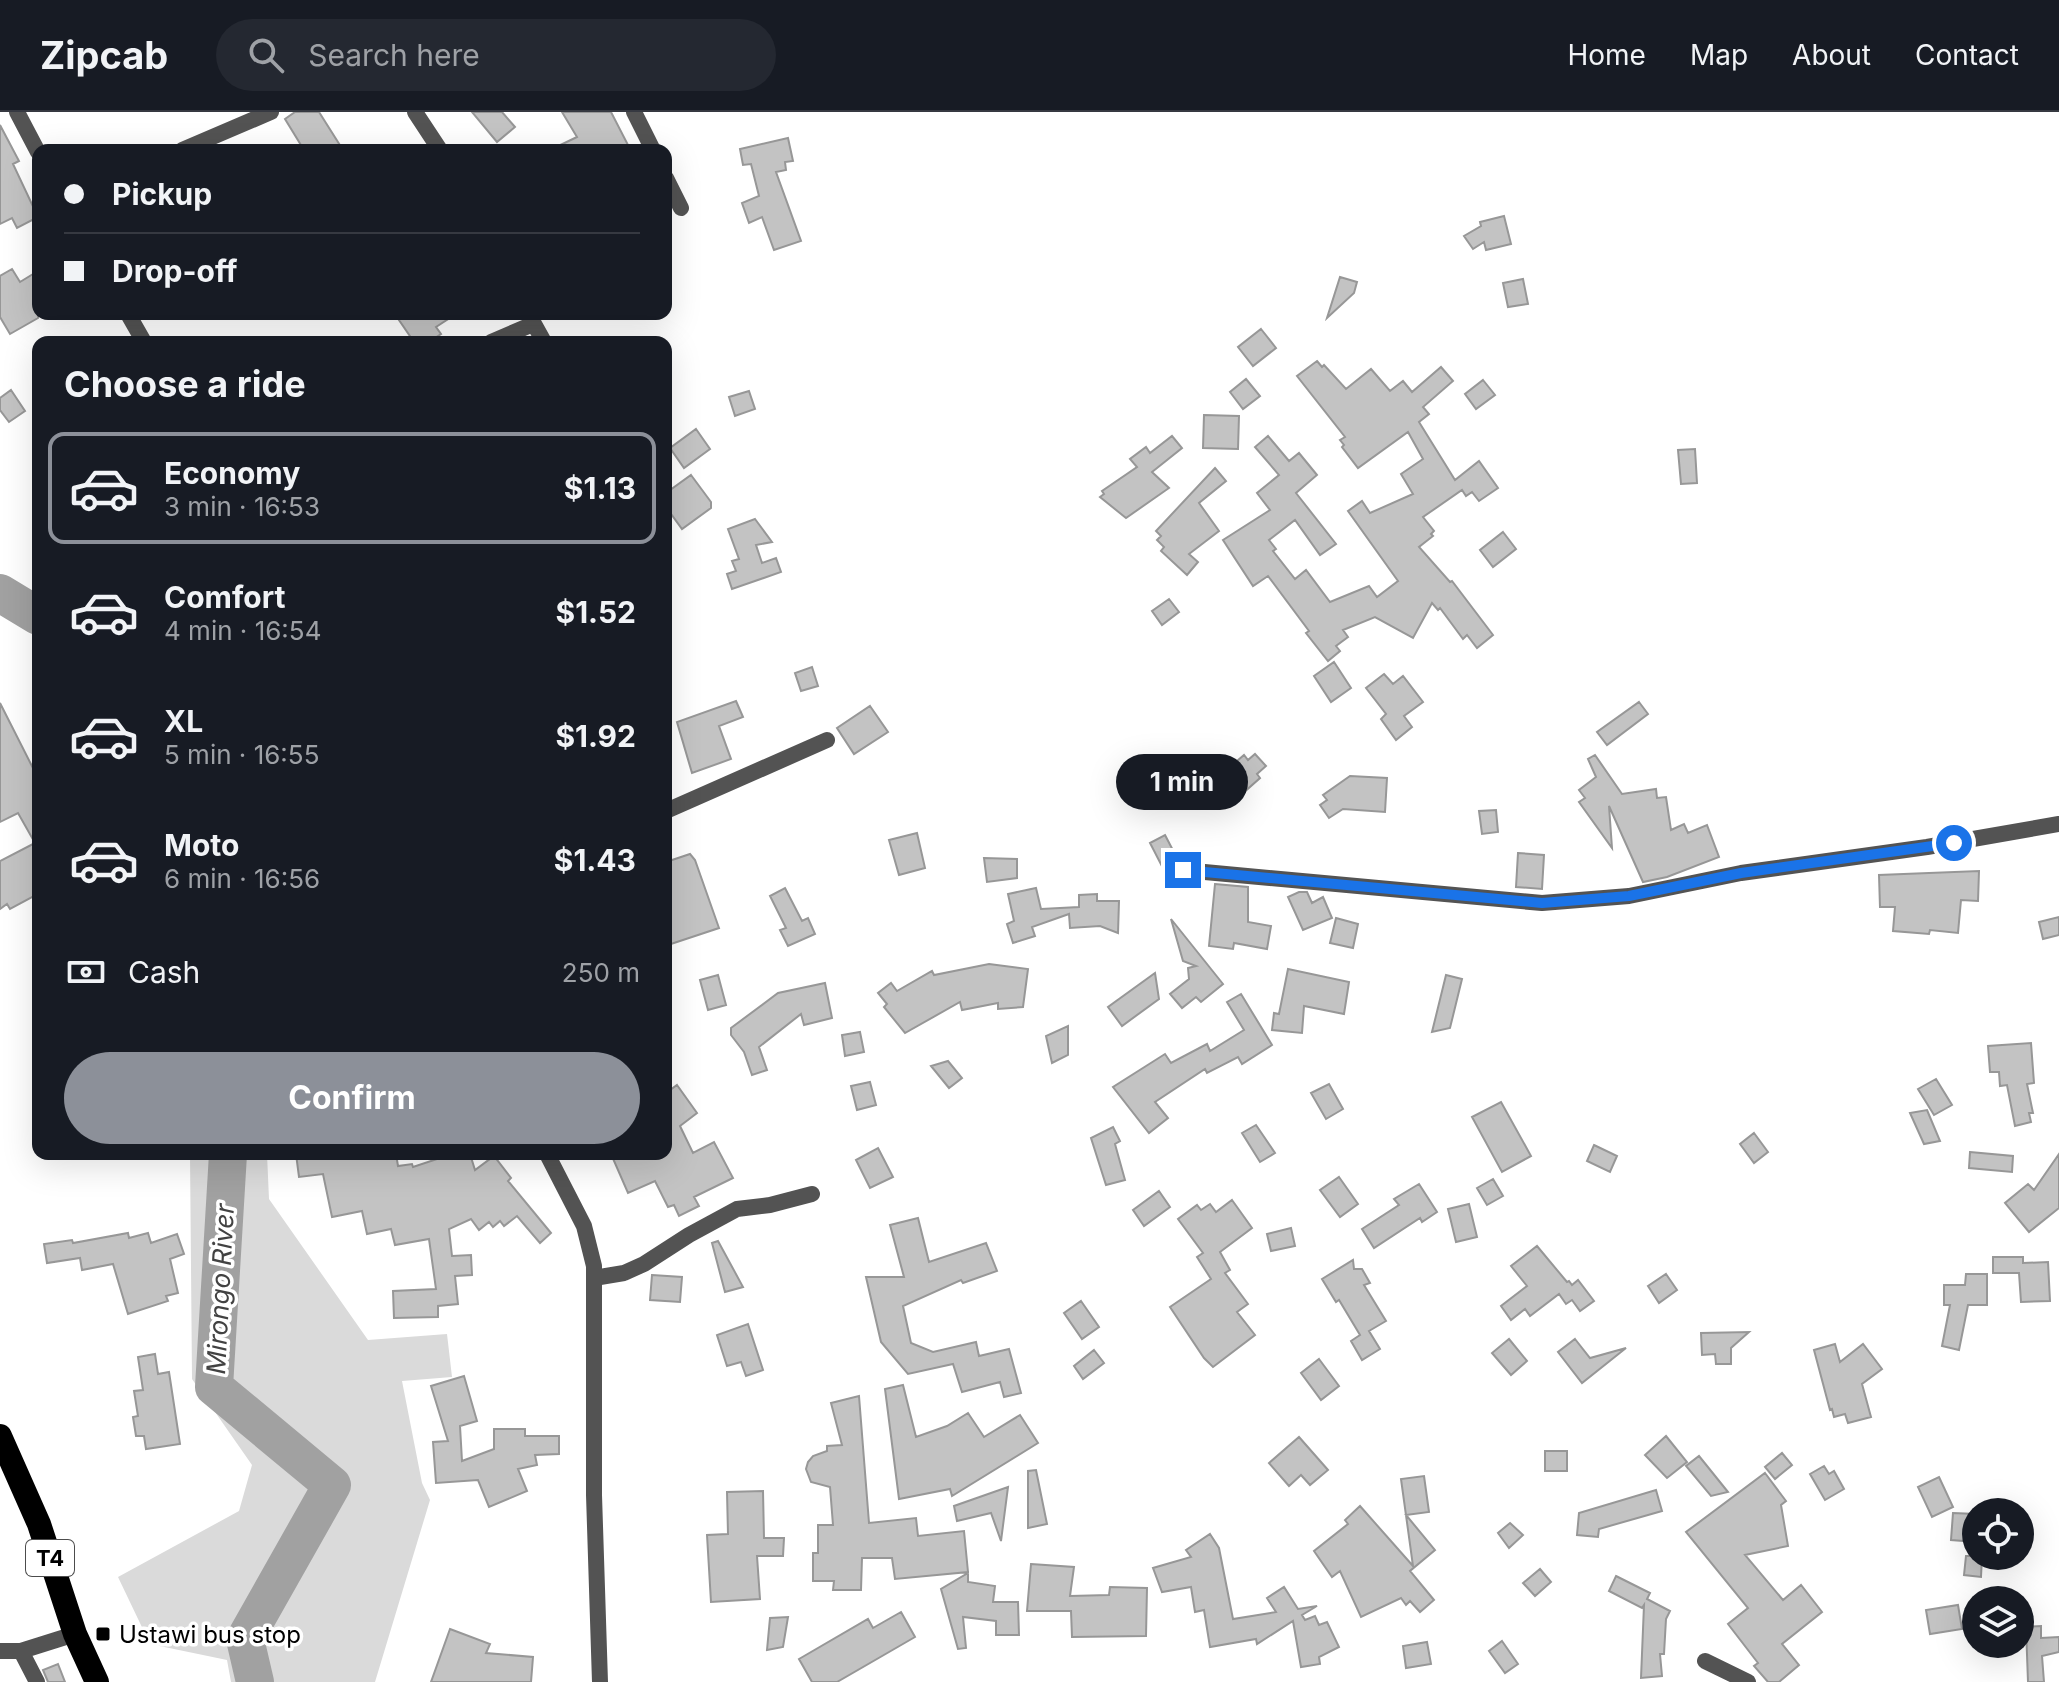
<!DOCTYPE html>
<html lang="en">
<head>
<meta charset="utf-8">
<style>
	body { margin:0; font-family:Inter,sans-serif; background:#242831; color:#f1f3f6; height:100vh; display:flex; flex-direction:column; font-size:30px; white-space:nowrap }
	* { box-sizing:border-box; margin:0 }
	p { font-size:26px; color:#9ea1a6 }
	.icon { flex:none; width:44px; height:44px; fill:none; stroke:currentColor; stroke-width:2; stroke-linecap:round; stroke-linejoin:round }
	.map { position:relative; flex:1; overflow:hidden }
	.side { position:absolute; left:32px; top:224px; width:640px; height:824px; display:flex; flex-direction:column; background:#171b24; border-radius:16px; box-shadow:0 8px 32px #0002 }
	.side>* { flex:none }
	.top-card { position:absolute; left:32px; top:32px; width:640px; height:176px; border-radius:16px; box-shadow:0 8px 32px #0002; display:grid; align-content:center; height:176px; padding:0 32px; background:#171b24 }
	.tools { position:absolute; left:1962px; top:1386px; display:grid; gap:16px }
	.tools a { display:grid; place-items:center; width:72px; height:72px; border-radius:50%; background:#171b24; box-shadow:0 8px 32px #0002; font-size:40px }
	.end { position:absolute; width:36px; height:36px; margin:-18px; border:10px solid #1a73e8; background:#fff; box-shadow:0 0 0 4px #fff }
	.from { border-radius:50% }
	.bubble { position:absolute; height:56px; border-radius:28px; background:#171b24; box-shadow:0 8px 32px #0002; font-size:26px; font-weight:700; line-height:56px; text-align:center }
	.top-card b { display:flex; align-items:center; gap:28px; height:76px; font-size:30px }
	.top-card b+b { border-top:2px solid #363941 }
	.top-card i { width:20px; height:20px; background:#f1f3f6 }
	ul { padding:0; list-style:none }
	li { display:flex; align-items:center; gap:24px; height:112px; margin:0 16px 12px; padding:0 16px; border:4px solid transparent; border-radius:16px }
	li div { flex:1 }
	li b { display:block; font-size:30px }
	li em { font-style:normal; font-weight:700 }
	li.on { border-color:#8c9099 }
	li>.icon { width:72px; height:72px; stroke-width:1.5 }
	h2 { padding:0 32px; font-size:36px; line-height:96px }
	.pay { display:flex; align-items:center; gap:20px; height:88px; padding:0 32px; font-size:30px }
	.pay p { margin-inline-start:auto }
	.button { display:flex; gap:16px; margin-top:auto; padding:16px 32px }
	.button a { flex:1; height:92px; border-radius:48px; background:#8c9099; color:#fff; font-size:32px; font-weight:700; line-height:92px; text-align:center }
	header { display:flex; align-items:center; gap:48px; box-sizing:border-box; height:112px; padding:0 40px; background:#171b24; border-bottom:2px solid #363941 }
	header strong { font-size:38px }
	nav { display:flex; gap:44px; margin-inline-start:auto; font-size:28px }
	.search { width:560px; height:72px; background:#242831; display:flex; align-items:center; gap:20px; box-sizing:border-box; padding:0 28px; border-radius:44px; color:#9ea1a6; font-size:30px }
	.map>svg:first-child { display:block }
	.green { fill:#dadada }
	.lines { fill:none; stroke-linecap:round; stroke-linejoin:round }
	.river { stroke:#a1a1a1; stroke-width:38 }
	.building { fill:#c3c3c3; stroke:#979797; stroke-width:2 }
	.street { stroke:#535353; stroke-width:16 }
	.highway { stroke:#000; stroke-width:24 }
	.route { stroke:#1a73e8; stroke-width:10 }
	.poi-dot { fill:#000; stroke:#fff; stroke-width:3 }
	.labels { text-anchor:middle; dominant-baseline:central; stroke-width:7; stroke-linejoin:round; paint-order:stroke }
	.shield { fill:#fff; stroke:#4c4c4c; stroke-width:2 }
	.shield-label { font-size:22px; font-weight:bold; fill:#000 }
	.poi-label { font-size:24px; fill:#000; stroke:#fff; text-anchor:start }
	.water-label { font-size:26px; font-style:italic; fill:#424242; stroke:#fff }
</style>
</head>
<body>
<header>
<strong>Zipcab</strong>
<div class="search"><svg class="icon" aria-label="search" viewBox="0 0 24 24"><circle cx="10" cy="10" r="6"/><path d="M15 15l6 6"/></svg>Search here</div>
<nav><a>Home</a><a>Map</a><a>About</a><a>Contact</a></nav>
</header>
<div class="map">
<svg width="2059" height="1570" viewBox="0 0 2059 1570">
	<rect width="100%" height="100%" fill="#fff"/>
	<path class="green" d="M 190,1042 L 267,1042 L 269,1087 L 368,1228 L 447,1222 L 452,1265 L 402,1269 L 422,1371 L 430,1388 L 375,1570 L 231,1570 L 227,1548 L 150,1532 L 118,1465 L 239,1399 L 252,1353 L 192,1267 Z"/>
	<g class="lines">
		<path class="river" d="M 0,481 L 38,504
			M 228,1042 L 214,1275 L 332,1373 L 245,1527 L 255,1570"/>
	</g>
	<path class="building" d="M 295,0 L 319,0 L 343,38 L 304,38 L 285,7 Z
		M 472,0 L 502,0 L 515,15 L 497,30 Z
		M 562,0 L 611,0 L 628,33 L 618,38 L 550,38 L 577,25 Z
		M 0,13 L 19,49 L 13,52 L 38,105 L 17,116 L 12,106 L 0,112 Z
		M 788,26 L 793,49 L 785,50 L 786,58 L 776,60 L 801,129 L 774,138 L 762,105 L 749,111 L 742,91 L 759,84 L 751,52 L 743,53 L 740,37 Z
		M 1504,104 L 1511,132 L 1486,138 L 1484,130 L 1473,137 L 1464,124 L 1481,114 L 1480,110 Z
		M 12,157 L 20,170 L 38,159 L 38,206 L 10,222 L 0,205 L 0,164 Z
		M 1340,165 L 1357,170 L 1354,181 L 1327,206 Z
		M 1523,167 L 1528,192 L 1508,195 L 1503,171 Z
		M 409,202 L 456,202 L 436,215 L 441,222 L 429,230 L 414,230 L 399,208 Z
		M 1261,217 L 1276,236 L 1253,254 L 1238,235 Z
		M 1317,249 L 1322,255 L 1324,253 L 1346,277 L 1371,257 L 1390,279 L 1403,269 L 1412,280 L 1441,255 L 1453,269 L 1423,295 L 1429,302 L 1419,310 L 1455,368 L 1479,349 L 1498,376 L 1479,389 L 1472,380 L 1466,384 L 1462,378 L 1423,405 L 1434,419 L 1431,422 L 1433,424 L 1419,435 L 1450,470 L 1452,469 L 1493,523 L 1477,536 L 1467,523 L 1463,527 L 1440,496 L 1438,498 L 1432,491 L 1413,526 L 1375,505 L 1343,518 L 1348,525 L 1336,534 L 1340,539 L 1328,549 L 1306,521 L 1309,519 L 1268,464 L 1253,474 L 1223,428 L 1270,398 L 1257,381 L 1279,363 L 1255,335 L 1268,324 L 1289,349 L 1299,341 L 1317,363 L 1296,381 L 1336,432 L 1320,443 L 1295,408 L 1269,428 L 1276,437 L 1273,439 L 1295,467 L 1306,458 L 1330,490 L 1369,474 L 1377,485 L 1398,469 L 1348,399 L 1362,389 L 1370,401 L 1413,382 L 1401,362 L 1423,347 L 1408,320 L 1358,356 L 1342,335 L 1344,333 L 1340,328 L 1345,325 L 1297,264 Z
		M 1246,267 L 1260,284 L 1243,297 L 1230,280 Z
		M 1483,268 L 1495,283 L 1476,297 L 1465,282 Z
		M 11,278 L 25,299 L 9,310 L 0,298 L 0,286 Z
		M 749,279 L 755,297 L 735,304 L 729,285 Z
		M 1204,303 L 1239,304 L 1238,337 L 1203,336 Z
		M 696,317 L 710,337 L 684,356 L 670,336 Z
		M 1172,324 L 1182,336 L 1152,360 L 1169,376 L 1126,406 L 1100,385 L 1104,382 L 1102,379 L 1137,355 L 1130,347 L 1146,335 L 1150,341 Z
		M 1695,337 L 1697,371 L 1681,372 L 1678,338 Z
		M 1215,356 L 1226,369 L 1199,391 L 1219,419 L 1189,442 L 1198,450 L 1187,463 L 1161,439 L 1164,435 L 1157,428 L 1161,424 L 1156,419 Z
		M 691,363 L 711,390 L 711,396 L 682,417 L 666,395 L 666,381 Z
		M 755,407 L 772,430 L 756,433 L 762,451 L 776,446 L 781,460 L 732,477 L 727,462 L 736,459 L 732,449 L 739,447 L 728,417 Z
		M 1503,420 L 1516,437 L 1493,455 L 1480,438 Z
		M 1169,487 L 1179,500 L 1162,513 L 1152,499 Z
		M 1334,550 L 1351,576 L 1331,590 L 1314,564 Z
		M 812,555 L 818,574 L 801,579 L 795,561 Z
		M 1384,562 L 1393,572 L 1403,564 L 1423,590 L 1404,604 L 1412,615 L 1396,628 L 1381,607 L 1386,602 L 1366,576 Z
		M 736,589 L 743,605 L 719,614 L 731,647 L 692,661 L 677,610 Z
		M 1639,590 L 1648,602 L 1607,633 L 1597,620 Z
		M 0,591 L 38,666 L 38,782 L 10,797 L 7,792 L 0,797 L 0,749 L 35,731 L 18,701 L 0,710 Z
		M 870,594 L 888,620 L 854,642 L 837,616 Z
		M 1255,642 L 1266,654 L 1257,662 L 1260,666 L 1242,682 L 1223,661 L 1244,643 L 1248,648 Z
		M 1595,643 L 1622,682 L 1656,677 L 1657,686 L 1666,685 L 1671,718 L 1684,712 L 1688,721 L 1707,713 L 1719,745 L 1667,765 L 1643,770 L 1609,694 L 1612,736 L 1579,690 L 1585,686 L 1579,678 L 1596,665 L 1588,647 Z
		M 1350,664 L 1387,666 L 1385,700 L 1343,697 L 1329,706 L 1320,693 L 1327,688 L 1323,683 Z
		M 1496,698 L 1498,720 L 1482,722 L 1479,699 Z
		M 917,721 L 925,756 L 899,763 L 889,728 Z
		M 1165,723 L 1178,748 L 1172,756 L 1165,760 L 1150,731 Z
		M 1518,741 L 1544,743 L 1542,777 L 1516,775 Z
		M 690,742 L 695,748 L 719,816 L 671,832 L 666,819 L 666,750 Z
		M 984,746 L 1017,747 L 1017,766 L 987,770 Z
		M 1979,759 L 1978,789 L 1961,788 L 1958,821 L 1930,818 L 1929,822 L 1893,819 L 1895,795 L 1880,795 L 1879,763 Z
		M 1215,772 L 1248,775 L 1248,810 L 1271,814 L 1267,837 L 1234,831 L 1233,837 L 1209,834 Z
		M 785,776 L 802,809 L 808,806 L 815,822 L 788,834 L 780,818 L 786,816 L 770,784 Z
		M 1036,776 L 1041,797 L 1079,795 L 1079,783 L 1097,782 L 1097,789 L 1119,789 L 1118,821 L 1100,814 L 1070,816 L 1069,802 L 1032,815 L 1035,824 L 1013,831 L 1007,812 L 1014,809 L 1008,782 Z
		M 1299,780 L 1307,780 L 1312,791 L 1323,785 L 1332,806 L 1303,818 L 1288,785 Z
		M 2059,805 L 2059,823 L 2043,827 L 2039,810 Z
		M 1336,806 L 1358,812 L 1353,836 L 1330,831 Z
		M 1171,807 L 1223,872 L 1201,890 L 1196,885 L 1182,896 L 1170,882 L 1189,867 L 1188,856 L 1196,854 L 1183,849 Z
		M 989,852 L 1028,857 L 1023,895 L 998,897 L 998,891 L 962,898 L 960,890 L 905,921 L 884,895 L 887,892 L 878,881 L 891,871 L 897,879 L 932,859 L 934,863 Z
		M 1288,857 L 1349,870 L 1344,902 L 1304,894 L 1302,921 L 1272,918 L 1274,901 L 1279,902 Z
		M 1155,861 L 1159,887 L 1122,914 L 1108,895 Z
		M 718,863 L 726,893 L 708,898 L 700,868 Z
		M 1446,863 L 1462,867 L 1450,916 L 1432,920 Z
		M 825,871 L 832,906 L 804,913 L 801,902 L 759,935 L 767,958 L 752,963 L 744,940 L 731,923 L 731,916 L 778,881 Z
		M 1241,882 L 1272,933 L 1242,952 L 1238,945 L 1207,961 L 1205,957 L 1155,990 L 1168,1006 L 1149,1021 L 1113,975 L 1165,942 L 1171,951 L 1207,932 L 1210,939 L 1244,918 L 1227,890 Z
		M 1068,914 L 1068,943 L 1052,951 L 1046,924 Z
		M 860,920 L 864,940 L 845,944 L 842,923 Z
		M 2031,931 L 2034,971 L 2027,972 L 2033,1001 L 2029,1001 L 2031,1010 L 2015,1014 L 2007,973 L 2000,974 L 1999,960 L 1990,960 L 1988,934 Z
		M 948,949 L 962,966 L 949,976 L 931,954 Z
		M 1936,967 L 1952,993 L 1934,1003 L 1918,977 Z
		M 870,970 L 876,993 L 857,998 L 851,974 Z
		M 1329,972 L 1343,997 L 1326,1007 L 1311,981 Z
		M 677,973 L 697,1001 L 680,1014 L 693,1041 L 714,1030 L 733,1066 L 694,1085 L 699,1094 L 679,1104 L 674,1093 L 668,1095 L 655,1069 L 628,1081 L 611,1042 L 666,1042 L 666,981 Z
		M 1501,990 L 1531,1044 L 1502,1060 L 1472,1005 Z
		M 1927,998 L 1940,1029 L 1924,1032 L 1910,1001 Z
		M 1256,1013 L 1275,1041 L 1260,1050 L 1242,1021 Z
		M 1113,1015 L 1120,1029 L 1115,1032 L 1125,1068 L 1106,1073 L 1091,1026 Z
		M 1754,1021 L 1768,1040 L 1754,1051 L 1740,1032 Z
		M 1594,1033 L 1617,1044 L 1610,1060 L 1587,1049 Z
		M 878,1036 L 893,1065 L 870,1076 L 856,1048 Z
		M 1970,1040 L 2013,1044 L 2012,1060 L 1969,1056 Z
		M 296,1042 L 396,1042 L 398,1054 L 412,1052 L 413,1055 L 452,1042 L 470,1042 L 475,1058 L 494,1044 L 511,1066 L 508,1069 L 551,1121 L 540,1131 L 517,1104 L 504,1114 L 500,1109 L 493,1115 L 489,1110 L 479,1118 L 471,1107 L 449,1117 L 452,1144 L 471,1143 L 472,1163 L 455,1164 L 458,1192 L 438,1194 L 438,1205 L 394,1206 L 393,1179 L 436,1177 L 429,1127 L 395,1133 L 391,1117 L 367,1122 L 362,1099 L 332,1105 L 323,1062 L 299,1065 Z
		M 2059,1042 L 2059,1096 L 2029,1120 L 2005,1091 L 2028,1072 L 2034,1078 Z
		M 1339,1065 L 1358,1092 L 1340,1105 L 1320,1078 Z
		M 1493,1067 L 1503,1084 L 1487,1093 L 1477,1076 Z
		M 1419,1072 L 1437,1100 L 1422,1110 L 1420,1106 L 1374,1136 L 1362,1117 L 1399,1093 L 1394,1087 Z
		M 1159,1079 L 1170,1095 L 1144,1114 L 1133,1098 Z
		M 1232,1088 L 1252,1116 L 1220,1140 L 1230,1158 L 1225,1161 L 1248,1192 L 1237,1200 L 1255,1223 L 1213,1255 L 1204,1246 L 1170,1195 L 1211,1167 L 1197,1145 L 1203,1141 L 1178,1107 L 1197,1093 L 1201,1098 L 1210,1092 L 1216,1100 Z
		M 1469,1092 L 1477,1125 L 1456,1130 L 1448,1097 Z
		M 918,1106 L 929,1150 L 986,1131 L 997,1159 L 963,1171 L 961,1168 L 903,1194 L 911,1231 L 933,1240 L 976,1230 L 979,1244 L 1009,1237 L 1021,1281 L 1004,1285 L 1000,1270 L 962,1280 L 953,1252 L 908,1262 L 881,1230 L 866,1165 L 904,1165 L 890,1113 Z
		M 1291,1116 L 1295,1134 L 1271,1139 L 1267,1122 Z
		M 128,1121 L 129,1126 L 148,1121 L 151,1131 L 177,1122 L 184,1142 L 170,1147 L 178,1181 L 166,1184 L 168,1189 L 128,1202 L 113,1152 L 82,1158 L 80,1146 L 47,1151 L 44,1132 L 72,1128 L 73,1131 Z
		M 718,1129 L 743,1175 L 725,1180 L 712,1131 Z
		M 1537,1134 L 1567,1170 L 1569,1169 L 1572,1173 L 1578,1168 L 1594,1189 L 1580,1199 L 1572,1188 L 1566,1192 L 1559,1182 L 1530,1204 L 1525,1197 L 1511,1208 L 1501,1194 L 1527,1174 L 1511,1154 Z
		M 1993,1145 L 2023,1145 L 2023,1151 L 2048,1150 L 2050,1189 L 2021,1190 L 2019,1161 L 1993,1161 Z
		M 1353,1148 L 1354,1157 L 1362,1157 L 1370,1171 L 1364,1173 L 1386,1209 L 1369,1219 L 1380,1237 L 1362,1248 L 1351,1229 L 1360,1223 L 1339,1188 L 1336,1190 L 1322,1167 Z
		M 1666,1162 L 1677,1178 L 1659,1191 L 1648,1174 Z
		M 1966,1162 L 1987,1162 L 1987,1193 L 1968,1193 L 1959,1238 L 1942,1234 L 1950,1193 L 1944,1193 L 1944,1173 L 1965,1173 Z
		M 652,1163 L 682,1165 L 680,1190 L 650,1188 Z
		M 1081,1189 L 1099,1215 L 1082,1227 L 1064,1201 Z
		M 748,1212 L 763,1258 L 746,1264 L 741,1250 L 727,1254 L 717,1223 Z
		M 1749,1220 L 1731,1236 L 1731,1252 L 1716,1252 L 1715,1242 L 1702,1243 L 1701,1221 Z
		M 1509,1227 L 1527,1249 L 1511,1263 L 1492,1241 Z
		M 1575,1227 L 1590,1246 L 1626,1236 L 1582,1271 L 1558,1240 Z
		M 1835,1232 L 1840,1250 L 1863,1232 L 1882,1257 L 1862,1272 L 1871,1305 L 1848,1311 L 1845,1302 L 1834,1305 L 1832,1297 L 1830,1298 L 1814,1238 Z
		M 1094,1238 L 1104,1251 L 1083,1267 L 1074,1254 Z
		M 155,1242 L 158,1262 L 169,1260 L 180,1332 L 146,1337 L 144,1324 L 136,1324 L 133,1305 L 138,1304 L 134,1279 L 143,1278 L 138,1245 Z
		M 1319,1247 L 1339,1274 L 1321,1288 L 1301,1261 Z
		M 464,1264 L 477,1309 L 460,1314 L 462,1349 L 494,1337 L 494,1317 L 525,1317 L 525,1324 L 559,1324 L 559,1342 L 535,1343 L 537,1353 L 518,1357 L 527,1379 L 489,1395 L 478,1368 L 436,1371 L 433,1330 L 448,1329 L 431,1274 Z
		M 903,1273 L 916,1325 L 947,1314 L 968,1301 L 984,1325 L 1020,1303 L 1038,1331 L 952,1384 L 950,1377 L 899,1387 L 885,1277 Z
		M 859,1284 L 869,1411 L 916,1406 L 918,1424 L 964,1419 L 968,1460 L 895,1467 L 892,1446 L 862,1446 L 861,1478 L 833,1478 L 834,1469 L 813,1469 L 813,1441 L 818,1441 L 818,1413 L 833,1413 L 830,1375 L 811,1370 L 806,1357 L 808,1350 L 813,1344 L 827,1339 L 827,1334 L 842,1333 L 831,1291 Z
		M 1666,1324 L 1687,1350 L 1667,1366 L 1645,1343 Z
		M 1299,1325 L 1328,1358 L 1310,1373 L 1301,1363 L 1289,1374 L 1269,1351 Z
		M 1545,1339 L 1567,1339 L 1567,1359 L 1545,1359 Z
		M 1782,1341 L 1792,1353 L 1775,1367 L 1765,1355 Z
		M 1699,1344 L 1728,1380 L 1711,1384 L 1686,1354 Z
		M 1824,1354 L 1829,1362 L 1834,1359 L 1844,1377 L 1825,1388 L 1810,1362 Z
		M 1036,1358 L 1047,1412 L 1028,1416 L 1028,1359 Z
		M 1765,1361 L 1786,1389 L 1781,1393 L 1788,1434 L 1745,1443 L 1783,1488 L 1801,1473 L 1822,1500 L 1782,1532 L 1799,1553 L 1779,1570 L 1768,1570 L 1754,1554 L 1758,1551 L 1728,1512 L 1748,1496 L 1686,1420 Z
		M 1424,1364 L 1429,1400 L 1406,1403 L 1435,1438 L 1410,1459 L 1434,1488 L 1420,1500 L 1410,1489 L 1406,1493 L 1401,1486 L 1361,1505 L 1340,1459 L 1332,1465 L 1314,1439 L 1348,1412 L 1345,1408 L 1360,1394 L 1413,1454 L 1401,1367 Z
		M 1939,1365 L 1953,1395 L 1932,1405 L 1918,1375 Z
		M 1008,1375 L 1001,1429 L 991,1401 L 957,1409 L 954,1394 Z
		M 1656,1378 L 1662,1399 L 1599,1417 L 1598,1425 L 1577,1423 L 1579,1401 Z
		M 763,1379 L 764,1426 L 784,1426 L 783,1444 L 757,1444 L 760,1487 L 711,1490 L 707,1423 L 728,1422 L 727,1380 Z
		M 1953,1401 L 1976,1402 L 1976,1430 L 1951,1428 Z
		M 1510,1411 L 1523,1423 L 1509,1436 L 1498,1421 Z
		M 1210,1422 L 1219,1436 L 1233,1507 L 1276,1500 L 1267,1486 L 1284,1475 L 1298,1497 L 1317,1494 L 1302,1503 L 1305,1508 L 1315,1504 L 1319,1513 L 1327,1510 L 1339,1535 L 1319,1545 L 1320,1552 L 1301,1555 L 1293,1509 L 1257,1532 L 1256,1527 L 1210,1535 L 1204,1498 L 1195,1500 L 1191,1475 L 1162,1480 L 1153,1456 L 1191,1445 L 1186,1438 Z
		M 1966,1444 L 1982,1444 L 1981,1465 L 1964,1463 Z
		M 1031,1452 L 1074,1455 L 1070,1484 L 1109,1483 L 1110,1475 L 1147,1476 L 1146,1524 L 1072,1525 L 1071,1499 L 1027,1499 Z
		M 1540,1457 L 1551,1470 L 1535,1484 L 1523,1471 Z
		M 968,1461 L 968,1470 L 995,1474 L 993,1490 L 1018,1490 L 1019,1523 L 996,1523 L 996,1509 L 963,1505 L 966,1536 L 958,1537 L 941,1477 Z
		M 1616,1464 L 1650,1481 L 1647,1487 L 1670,1499 L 1666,1507 L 1664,1542 L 1660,1542 L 1662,1564 L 1641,1566 L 1644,1493 L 1642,1496 L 1609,1479 Z
		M 1958,1493 L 1962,1517 L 1930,1522 L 1926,1498 Z
		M 901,1500 L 915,1525 L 837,1570 L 812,1570 L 799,1547 L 868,1507 L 873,1516 Z
		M 788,1505 L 783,1535 L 767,1538 L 770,1506 Z
		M 2041,1514 L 2041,1526 L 2059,1525 L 2059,1540 L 2042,1544 L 2044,1570 L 2028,1570 L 2026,1515 Z
		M 450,1517 L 490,1532 L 486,1541 L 533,1545 L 531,1570 L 431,1570 Z
		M 1502,1529 L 1518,1552 L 1505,1561 L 1489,1539 Z
		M 1427,1530 L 1431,1552 L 1406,1556 L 1403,1534 Z
		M 58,1552 L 65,1570 L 48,1570 L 43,1558 Z"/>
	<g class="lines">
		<path class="street" d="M 17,0 L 38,40
			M 415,0 L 440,38
			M 634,0 L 653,38
			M 182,38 L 271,0
			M 666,66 L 681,96
			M 128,202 L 144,230
			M 529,203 L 544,230
			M 491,230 L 533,212
			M 666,699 L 827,628
			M 1183,758 L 1542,791 L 1629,784 L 1741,761 L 1927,735 L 2059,712
			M 547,1042 L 584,1114 L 594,1154 L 594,1383 L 600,1570
			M 594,1166 L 624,1161 L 644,1152 L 689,1123 L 737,1097 L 770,1093 L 812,1082
			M 0,1539 L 21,1539 L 75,1522
			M 21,1539 L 37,1570
			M 1705,1549 L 1748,1570"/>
		<path class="highway" d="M 0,1324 L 39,1412 L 75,1522 L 97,1570"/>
	</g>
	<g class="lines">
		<path class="route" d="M 1183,758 L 1542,791 L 1629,784 L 1741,761 L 1954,731"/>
	</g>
	<rect class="poi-dot" x="95" y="1514" width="16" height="16" rx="4"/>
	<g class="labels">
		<rect class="shield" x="26" y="1428" width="48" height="36" rx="6"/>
		<g class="shield-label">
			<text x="50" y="1446">T4</text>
		</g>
		<g class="poi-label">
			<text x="119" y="1522">Ustawi bus stop</text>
		</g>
		<g class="water-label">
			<text transform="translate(220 1177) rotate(-87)">Mirongo River</text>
		</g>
	</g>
</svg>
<div class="tools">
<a><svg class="icon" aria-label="locate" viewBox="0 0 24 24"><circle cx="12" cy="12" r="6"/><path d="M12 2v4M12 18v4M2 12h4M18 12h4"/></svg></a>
<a><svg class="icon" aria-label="layers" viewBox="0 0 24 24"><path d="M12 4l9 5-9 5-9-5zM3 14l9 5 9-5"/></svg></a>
</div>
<i class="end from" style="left:1954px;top:731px"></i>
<i class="end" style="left:1183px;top:758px"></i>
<div class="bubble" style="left:1116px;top:642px;width:132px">1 min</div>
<div class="top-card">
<b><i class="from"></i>Pickup</b>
<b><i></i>Drop-off</b>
</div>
<section class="side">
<h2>Choose a ride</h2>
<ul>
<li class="on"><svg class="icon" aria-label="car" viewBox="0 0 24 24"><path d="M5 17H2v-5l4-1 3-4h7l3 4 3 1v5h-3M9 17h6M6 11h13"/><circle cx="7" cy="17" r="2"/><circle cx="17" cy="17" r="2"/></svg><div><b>Economy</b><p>3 min · 16:53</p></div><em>$1.13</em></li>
<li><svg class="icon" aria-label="car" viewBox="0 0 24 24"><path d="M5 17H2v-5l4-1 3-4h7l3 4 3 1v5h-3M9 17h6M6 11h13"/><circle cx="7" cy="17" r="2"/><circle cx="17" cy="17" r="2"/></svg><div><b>Comfort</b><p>4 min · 16:54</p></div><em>$1.52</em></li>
<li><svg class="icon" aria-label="car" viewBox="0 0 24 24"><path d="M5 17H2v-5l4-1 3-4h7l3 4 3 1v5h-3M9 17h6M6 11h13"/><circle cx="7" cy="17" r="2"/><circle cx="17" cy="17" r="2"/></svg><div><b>XL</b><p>5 min · 16:55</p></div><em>$1.92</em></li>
<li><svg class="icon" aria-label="car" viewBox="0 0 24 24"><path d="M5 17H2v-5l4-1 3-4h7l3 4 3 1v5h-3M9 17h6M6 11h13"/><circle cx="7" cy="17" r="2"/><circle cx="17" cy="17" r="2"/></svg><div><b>Moto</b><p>6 min · 16:56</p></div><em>$1.43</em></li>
</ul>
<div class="pay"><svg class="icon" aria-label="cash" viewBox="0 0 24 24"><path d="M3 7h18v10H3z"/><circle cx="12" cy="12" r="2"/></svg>Cash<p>250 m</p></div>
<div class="button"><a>Confirm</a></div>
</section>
</div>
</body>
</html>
